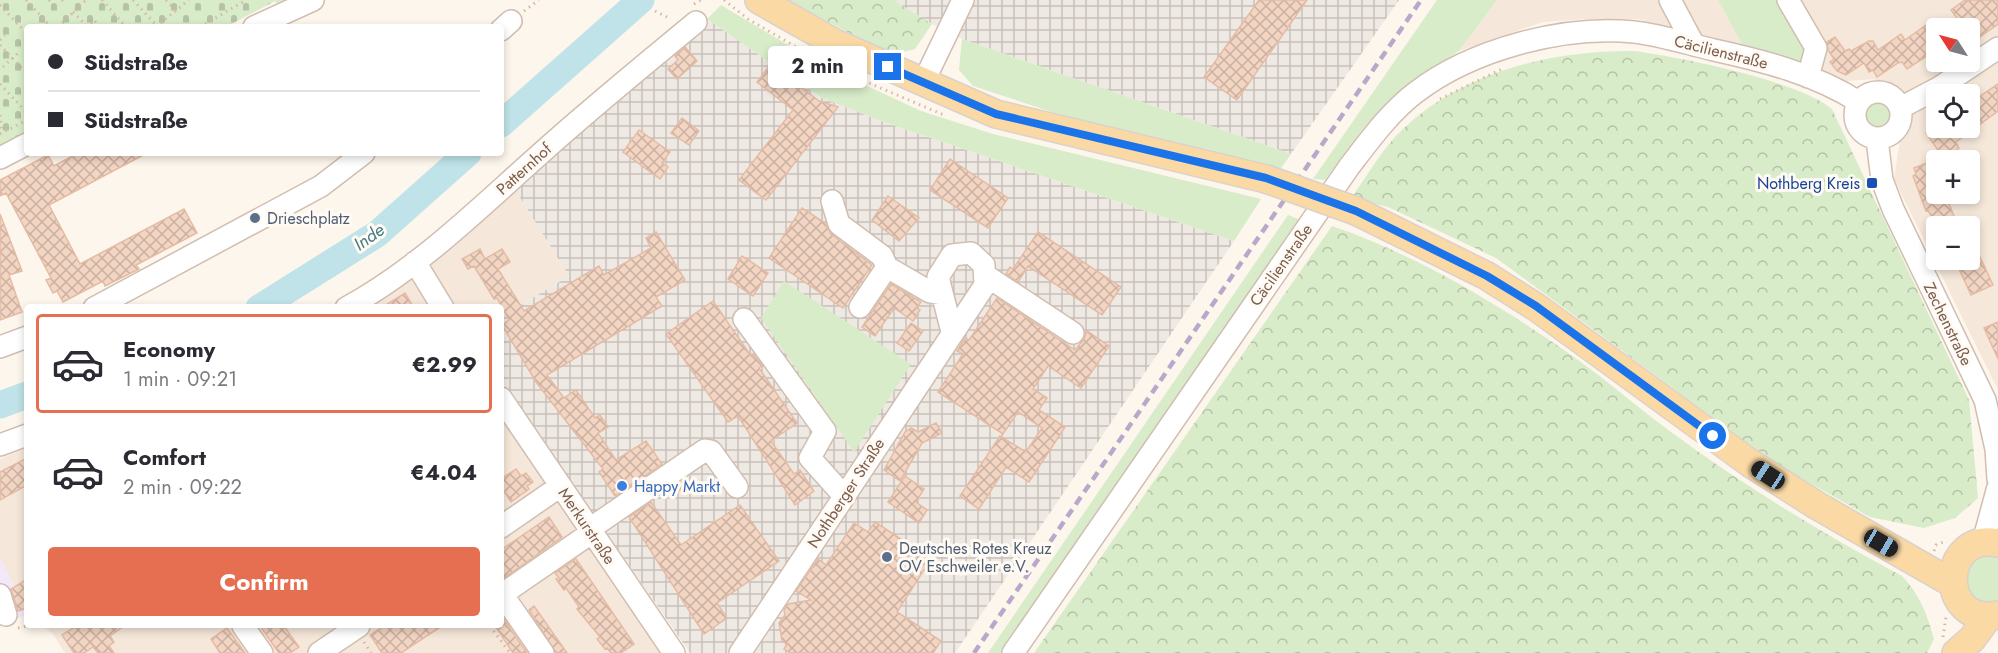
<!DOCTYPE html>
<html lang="en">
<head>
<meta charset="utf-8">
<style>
	body { margin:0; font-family:Jost,sans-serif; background:#f7f7f7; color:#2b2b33; height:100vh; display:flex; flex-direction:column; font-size:22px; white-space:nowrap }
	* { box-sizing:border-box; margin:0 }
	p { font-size:20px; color:#7c7c81 }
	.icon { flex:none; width:33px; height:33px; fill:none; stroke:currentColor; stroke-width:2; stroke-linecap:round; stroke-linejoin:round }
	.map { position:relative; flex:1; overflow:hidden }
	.drawer { position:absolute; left:24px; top:304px; width:480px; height:324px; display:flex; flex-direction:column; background:#fff; border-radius:6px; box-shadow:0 3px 9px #0003 }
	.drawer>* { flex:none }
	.banner { position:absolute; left:24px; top:24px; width:480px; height:132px; border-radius:6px; box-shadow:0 3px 9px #0003; display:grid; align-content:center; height:132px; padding:0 24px; background:#fff }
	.needle { width:39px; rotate:306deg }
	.controls { position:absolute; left:1926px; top:18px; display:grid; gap:12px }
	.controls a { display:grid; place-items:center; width:54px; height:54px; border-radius:6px; background:#fff; box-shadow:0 3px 9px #0003; font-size:30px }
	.end { position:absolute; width:27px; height:27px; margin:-14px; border:8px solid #1a73e8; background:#fff; box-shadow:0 0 0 3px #fff }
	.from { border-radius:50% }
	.bubble { position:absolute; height:42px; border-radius:6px; background:#fff; box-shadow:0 3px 9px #0003; font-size:20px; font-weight:700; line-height:42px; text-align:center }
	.car { position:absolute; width:18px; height:36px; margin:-18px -9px; border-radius:8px; box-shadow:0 0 4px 2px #0007; background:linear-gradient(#222 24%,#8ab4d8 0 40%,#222 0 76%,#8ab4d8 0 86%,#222 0) }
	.banner b { display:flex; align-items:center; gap:21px; height:57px; font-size:22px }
	.banner b+b { border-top:2px solid #e1e1e2 }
	.banner i { width:15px; height:15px; background:#2b2b33 }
	ul { padding:10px 0 0; list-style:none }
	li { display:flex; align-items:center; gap:18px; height:99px; margin:0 12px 9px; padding:0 12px; border:3px solid transparent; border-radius:6px }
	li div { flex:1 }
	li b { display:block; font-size:22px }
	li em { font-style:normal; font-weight:700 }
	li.active { border-color:#e76f51 }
	li>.icon { width:54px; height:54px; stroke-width:1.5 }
	.primary-button { display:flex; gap:12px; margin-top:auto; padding:12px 24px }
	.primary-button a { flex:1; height:69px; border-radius:6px; background:#e76f51; color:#fff; font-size:24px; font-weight:700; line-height:69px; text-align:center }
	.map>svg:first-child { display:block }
	.residential { fill:#f5e8da; fill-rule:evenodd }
	.industrial { fill:url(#industrial-grid) }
	.education { fill:#f3e8fa }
	.grass { fill:#d8ecc9 }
	.forest { fill:url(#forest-crowns) }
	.cemetery { fill:url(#cemetery-stones) }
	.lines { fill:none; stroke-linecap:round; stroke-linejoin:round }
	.river { stroke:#bfe3e8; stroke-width:27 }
	.building { fill:url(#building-cross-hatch); stroke:#e6bba3; stroke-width:1.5 }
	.minor-casing { stroke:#d1beb0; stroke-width:24 }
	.major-casing { stroke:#dad1cd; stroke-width:30 }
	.path { stroke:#d9b8a5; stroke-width:3; stroke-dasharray:1.5 4.5; stroke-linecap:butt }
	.minor { stroke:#fff; stroke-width:21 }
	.major { stroke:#fbd9a5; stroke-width:27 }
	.rail { stroke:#b9a8c9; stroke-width:4.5; stroke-dasharray:9 6; stroke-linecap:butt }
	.major-bridge-casing { stroke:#dad1cd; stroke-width:30; stroke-linecap:butt }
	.major-bridge { stroke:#fbd9a5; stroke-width:27 }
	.route { stroke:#1a73e8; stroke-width:8 }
	.transit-dot { fill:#1a4fb4; stroke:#fffaf3; stroke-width:2 }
	.service-dot { fill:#5c6f8a; stroke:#fffaf3; stroke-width:2 }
	.shop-dot { fill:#3f7fe0; stroke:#fffaf3; stroke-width:2 }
	.labels { text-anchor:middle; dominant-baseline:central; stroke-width:6; stroke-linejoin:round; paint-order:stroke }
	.street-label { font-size:16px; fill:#7a5c4d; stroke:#fffaf3 }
	.transit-label { font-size:16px; fill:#164399; stroke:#fffaf3; text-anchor:end }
	.service-label { font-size:16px; fill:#4e5e75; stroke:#fffaf3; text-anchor:start }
	.shop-label { font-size:16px; fill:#366cbe; stroke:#fffaf3; text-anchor:start }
	.water-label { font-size:18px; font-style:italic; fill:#437c86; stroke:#fffaf3 }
</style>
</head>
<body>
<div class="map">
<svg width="1998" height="653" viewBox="0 0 1998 653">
	<defs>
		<pattern id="industrial-grid" width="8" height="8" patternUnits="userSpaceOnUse" patternTransform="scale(1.5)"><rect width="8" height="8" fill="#efe9e4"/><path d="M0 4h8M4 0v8" fill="none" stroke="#c7c0bb"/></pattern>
		<pattern id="forest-crowns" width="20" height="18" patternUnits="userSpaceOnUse" patternTransform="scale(1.5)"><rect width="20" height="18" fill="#d8ecc9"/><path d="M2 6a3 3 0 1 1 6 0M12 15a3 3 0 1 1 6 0" fill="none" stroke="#b4c2a5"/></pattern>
		<pattern id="cemetery-stones" width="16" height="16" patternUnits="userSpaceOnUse" patternTransform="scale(1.5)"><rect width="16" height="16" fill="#d8ecc9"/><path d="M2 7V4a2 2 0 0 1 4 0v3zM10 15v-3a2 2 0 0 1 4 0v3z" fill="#b4c2a5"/></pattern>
		<pattern id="building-cross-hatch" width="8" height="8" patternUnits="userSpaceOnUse" patternTransform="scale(1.5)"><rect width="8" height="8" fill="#f3d5c3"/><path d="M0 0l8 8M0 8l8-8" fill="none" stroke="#cab0a1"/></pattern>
	</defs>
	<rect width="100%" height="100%" fill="#fdf6ec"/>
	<path class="residential" d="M 1497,0 L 1718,0 L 1744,48 L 1638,19 L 1588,19 L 1543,22 L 1459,51 Z
		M 1784,0 L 1998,0 L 1998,390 L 1894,179 L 1900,139 L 1911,118 L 1908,98 L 1895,86 L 1873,79 L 1847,81 L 1804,67 ZM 1936,28 L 1970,28 L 1970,62 L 1936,62 ZM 1936,94 L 1970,94 L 1970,128 L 1936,128 ZM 1936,160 L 1970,160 L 1970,194 L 1936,194 ZM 1936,226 L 1970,226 L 1970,260 L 1936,260 Z
		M 513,186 L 569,276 L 501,317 L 501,308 L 453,307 L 429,265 L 435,253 Z
		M 410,278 L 430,307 L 361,308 Z
		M 501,411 L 668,653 L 65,653 L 53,634 L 42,626 L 501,626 Z
		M 27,448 L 27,614 L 0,558 L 0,459 Z"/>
	<path class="industrial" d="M 893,0 L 1399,0 L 1291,154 L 962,39 L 932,24 Z
		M 707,19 L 822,98 L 881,121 L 1234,241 L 955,653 L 690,653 L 501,381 L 501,317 L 569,276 L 513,186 L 629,90 Z"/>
	<path class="education" d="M 0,558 L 27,614 L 0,627 Z"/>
	<path class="grass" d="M 1437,0 L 1497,0 L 1459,51 L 1405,87 L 1365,126 L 1325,180 L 1313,179 Z
		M 1718,0 L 1784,0 L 1807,47 L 1804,67 L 1744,48 Z
		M 721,5 L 820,64 L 921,111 L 993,134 L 1261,199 L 1234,241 L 881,121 L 822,98 L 707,19 Z
		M 962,39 L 1291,154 L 1279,171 L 1058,114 L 973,86 L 959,70 Z
		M1864 115a13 13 0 1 1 26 0a13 13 0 1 1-26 0Z
		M 1288,215 L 1303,221 L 1004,653 L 988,653 Z
		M 784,281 L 911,364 L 854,452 L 761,318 Z
		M 1998,552 L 1998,606 L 1968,597 L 1964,567 L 1969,560 Z"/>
	<path class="forest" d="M 787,0 L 893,0 L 932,24 L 915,49 L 899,53 L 882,50 Z
		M 1634,51 C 1680,57 1799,81 1832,109 L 1969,400 L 1978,498 L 1955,518 L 1924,528 L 1870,517 L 1776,464 L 1496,258 L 1388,207 L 1351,198 C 1368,175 1383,147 1404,128 C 1464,71 1554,50 1634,51 Z
		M 1332,226 C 1415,254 1502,306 1574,357 C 1608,381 1638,408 1671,432 C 1744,486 1822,533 1902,576 C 1920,595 1927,614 1934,639 L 1927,653 L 1034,653 Z"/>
	<path class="cemetery" d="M 0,0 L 294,0 L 279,7 L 275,1 L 226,27 L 27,27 L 27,132 L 0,146 Z"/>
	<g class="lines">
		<path class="river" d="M 501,124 L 641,0
			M 259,308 L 377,234 L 468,153
			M 0,405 L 27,395"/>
	</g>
	<path class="building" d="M 1259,0 L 1307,0 L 1237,100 L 1204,77 Z
		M 1965,0 L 1998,0 L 1998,24 L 1970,44 L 1970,19 L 1961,24 L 1951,10 Z
		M 1926,25 L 1928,28 L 1931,26 L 1936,34 L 1936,50 L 1907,69 L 1902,62 L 1898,63 L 1877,77 L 1873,70 L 1869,72 L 1864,63 L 1846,75 L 1837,71 L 1830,62 L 1834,59 L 1828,50 L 1827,42 L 1835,37 L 1845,51 L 1849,49 L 1851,51 L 1869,41 L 1873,41 L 1878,50 L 1901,34 L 1905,40 Z
		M 685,47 L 697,61 L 677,79 L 668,69 L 678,60 L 675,56 Z
		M 771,64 L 819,101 L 838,107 L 766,200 L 739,180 L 793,110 L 757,82 Z
		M 1998,84 L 1998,111 L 1956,142 L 1959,148 L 1944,159 L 1926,133 L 1933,128 L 1970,128 L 1970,103 Z
		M 682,118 L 699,131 L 689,145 L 671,133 Z
		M 639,130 L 670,152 L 662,163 L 668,167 L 660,179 L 623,152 Z
		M 78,153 L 147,153 L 49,205 L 80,264 L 184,209 L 197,233 L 136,265 L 139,269 L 105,286 L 103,281 L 63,302 L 57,291 L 53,293 L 46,280 L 51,278 L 6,193 L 0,196 L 0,180 L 48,155 L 54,166 Z
		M 950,159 L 1008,198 L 988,228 L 930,190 Z
		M 1932,161 L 1936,173 L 1936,194 L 1945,194 L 1958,226 L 1936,226 L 1928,210 L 1926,211 L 1913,176 L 1916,174 L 1914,168 Z
		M 888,196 L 919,218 L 899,241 L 872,220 Z
		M 802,208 L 825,223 L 831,234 L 872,265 L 843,308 L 769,258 Z
		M 0,214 L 22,271 L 9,275 L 22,312 L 0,320 Z
		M 656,232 L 685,280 L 656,297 L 662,306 L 547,375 L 564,398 L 576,390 L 595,418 L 600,415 L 608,427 L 598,433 L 616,460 L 646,441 L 662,464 L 615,496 L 599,472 L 603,469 L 536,382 L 502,325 L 509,320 L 497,298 L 494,299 L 474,266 L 468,269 L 462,259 L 480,249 L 485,259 L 502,249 L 510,262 L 498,269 L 524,311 L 599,266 L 604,275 L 651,248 L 646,238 Z
		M 1038,232 L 1121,287 L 1102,315 L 1028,266 L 1018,282 L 1006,274 L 1010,267 L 1013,269 Z
		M 1970,240 L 1974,250 L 1974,244 L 1993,285 L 1971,295 L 1955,260 L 1970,260 Z
		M 742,256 L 768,273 L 753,296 L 728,279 Z
		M 891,284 L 921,302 L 916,308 L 920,310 L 913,321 L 894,308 L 875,336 L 862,327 Z
		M 405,293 L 414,308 L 381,308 Z
		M 997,298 L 1075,350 L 1084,339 L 1087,331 L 1109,346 L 1081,388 L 1048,366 L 1033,389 L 1047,398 L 1039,410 L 1065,427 L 1029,482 L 1006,467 L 979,509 L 960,496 L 1000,436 L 1026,452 L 1042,428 L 1018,412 L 1003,434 L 938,392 L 963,354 L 957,351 L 965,338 L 969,340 Z
		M 713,301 L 751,356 L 754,355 L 762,365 L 759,368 L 797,423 L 771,441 L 794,474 L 800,470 L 814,491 L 795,505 L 738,416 L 728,422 L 666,334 Z
		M 1998,322 L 1998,359 L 1984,328 Z
		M 911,323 L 923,331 L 909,351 L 897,343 Z
		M 936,423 L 942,433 L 922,443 L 900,481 L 884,470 L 905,432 L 911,428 L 918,432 Z
		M 27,458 L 27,485 L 0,500 L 0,472 Z
		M 516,469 L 521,476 L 526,473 L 533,482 L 527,486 L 529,489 L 511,502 L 501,487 L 501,479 Z
		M 905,476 L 924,489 L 916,502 L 927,510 L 919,523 L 888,502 Z
		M 681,482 L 685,487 L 674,494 L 670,489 Z
		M 651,502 L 681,545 L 740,505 L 779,561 L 717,603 L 727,618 L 704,634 L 629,517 Z
		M 549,517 L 562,537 L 501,580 L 501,550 Z
		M 875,522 L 931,559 L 897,612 L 941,641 L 933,653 L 790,653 L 784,649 L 787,644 L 782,641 L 779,623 L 785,615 L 784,610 L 788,604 L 811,600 L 796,591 L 818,559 L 826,565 L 854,523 L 868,532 Z
		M 576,559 L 634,644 L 621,653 L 611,653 L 607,648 L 605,649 L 597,639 L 600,637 L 577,609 L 579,607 L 566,588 L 564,590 L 556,579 L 559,578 L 555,573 Z
		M 27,579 L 27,608 L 18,611 L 11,589 Z
		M 534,606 L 567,653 L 556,653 L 529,610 Z
		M 501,615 L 527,653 L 513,653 L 495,626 L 501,626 Z
		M 76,626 L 124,626 L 110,636 L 114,642 L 109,646 L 114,653 L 98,653 L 93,647 L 84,653 L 74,653 L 62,635 Z
		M 260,626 L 284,626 L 299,647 L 290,653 L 279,653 Z
		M 384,626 L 442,626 L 401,653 L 382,653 L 370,635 Z
		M 227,628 L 245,653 L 220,653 L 211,639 Z"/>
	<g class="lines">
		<g class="minor-casing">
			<path id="minor" d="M 1670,0 L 1694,45
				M 1788,0 L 1816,48 L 1808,77
				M 254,27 L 313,0
				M 501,30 L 511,21
				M 923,83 L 963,0
				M1855 115a23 23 0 1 1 46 0a23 23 0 1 1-46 0Z
				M 1900,108 L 1940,87 L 1998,48
				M 1877,139 L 1882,180 L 1893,209 L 1985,400 L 1996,449 L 1998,479
				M 0,158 L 27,144
				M 832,201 L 839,224 L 882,256 L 887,267
				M 415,262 L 443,308
				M 985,275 L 1073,333
				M 860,307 L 887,267 L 930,292 L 942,294
				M 94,308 L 321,186 L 364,153
				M 346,308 C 418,269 478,209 539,155 C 590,109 643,66 696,22
				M 744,319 L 825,431 L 810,458 L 844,496
				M 0,347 L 27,337
				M 501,398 L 674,653
				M 0,445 L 27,435
				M 501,527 L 559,487
				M 588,530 L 705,450 L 711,451 L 737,487
				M 1983,542 L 1998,487
				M 502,594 L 543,653
				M 0,595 L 6,615
				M 501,595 L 591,533
				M 243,626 L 262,653
				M 319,653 L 359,626
				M 740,653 L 985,285 L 984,265 L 971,253 L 952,255 L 938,277 L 952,332
				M 1013,653 L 1349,167 C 1369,141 1389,113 1415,93 C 1472,49 1564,25 1634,32 C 1661,35 1688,44 1714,50 C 1764,61 1815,74 1859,102"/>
		</g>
		<g class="major-casing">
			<path id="major" d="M 759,0 L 835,43 L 996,114 L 1266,179
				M 1356,211 L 1487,276 L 1536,307 L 1750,463 L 1816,505 L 1952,583
				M 1998,543 C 1939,531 1938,627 1998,615
				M 1956,653 L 1972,639 L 1988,617"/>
		</g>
		<path class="path" d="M 26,0 L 51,27
			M 49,0 L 56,7
			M 62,0 L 63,1
			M 102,0 L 126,27
			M 133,0 L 158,27
			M 166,0 L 176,11
			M 724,0 L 748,19 L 829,66 L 944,115
			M 694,4 L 701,0
			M 0,5 L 27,34
			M 524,11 L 539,0
			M 655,11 L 669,18
			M 73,12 L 87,26
			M 58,27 L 86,0
			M 86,27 L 94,20 L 100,27
			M 156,27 L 189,0
			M 200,27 L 246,0
			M 0,40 L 5,35
			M 0,45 L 27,74
			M 3,67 L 20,51
			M 0,84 L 27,113
			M 1440,99 L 1502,69
			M 0,115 L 2,133
			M 0,134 L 27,120
			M 1934,551 L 1936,545 L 1946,541
			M 490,626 L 510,653
			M 18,628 L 28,626
			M 1943,637 L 1946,617
			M 364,642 L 371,653"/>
		<use href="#minor" class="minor"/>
		<use href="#major" class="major"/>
		<path class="rail" d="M 974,653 L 1421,0"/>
		<g class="major-bridge-casing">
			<path id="major-bridge" d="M 1266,179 L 1356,211"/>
		</g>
		<use href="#major-bridge" class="major-bridge"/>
	</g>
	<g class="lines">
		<path class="route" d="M 888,67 L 996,114 L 1266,178 L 1356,211 L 1487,276 L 1536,306 L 1713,436"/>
	</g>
	<rect class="transit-dot" x="1866" y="177" width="12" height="12" rx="3"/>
	<g class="service-dot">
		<circle cx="255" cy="218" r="6"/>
		<circle cx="887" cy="557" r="6"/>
	</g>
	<circle class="shop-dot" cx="622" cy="486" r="6"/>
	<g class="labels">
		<g class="street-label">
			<text transform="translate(1721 52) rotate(14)">Cäcilienstraße</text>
			<text transform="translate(524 169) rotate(-42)">Patternhof</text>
			<text transform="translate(1281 265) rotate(-55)">Cäcilienstraße</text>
			<text transform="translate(1948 324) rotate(64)">Zechenstraße</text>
			<text transform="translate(846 493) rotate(-57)">Nothberger Straße</text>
			<text transform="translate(587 526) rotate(56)">Merkurstraße</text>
		</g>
		<g class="transit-label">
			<text x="1860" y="183">Nothberg Kreis</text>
		</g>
		<g class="service-label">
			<text x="267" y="218">Drieschplatz</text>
			<text x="899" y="548">Deutsches Rotes Kreuz<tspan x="899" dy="18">OV Eschweiler e.V.</tspan></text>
		</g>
		<g class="shop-label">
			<text x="634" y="486">Happy Markt</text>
		</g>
		<g class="water-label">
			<text transform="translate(369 237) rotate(-35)">Inde</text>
		</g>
	</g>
</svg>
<div class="controls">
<a><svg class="needle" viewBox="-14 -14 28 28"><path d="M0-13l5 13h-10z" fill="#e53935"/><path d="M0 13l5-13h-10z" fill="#7c7c81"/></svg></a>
<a><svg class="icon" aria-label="locate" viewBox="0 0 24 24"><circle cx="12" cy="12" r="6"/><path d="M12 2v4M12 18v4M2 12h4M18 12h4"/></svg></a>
<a>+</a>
<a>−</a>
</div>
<i class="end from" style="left:1713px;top:436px"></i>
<i class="end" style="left:888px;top:67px"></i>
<div class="bubble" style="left:768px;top:46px;width:99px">2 min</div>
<i class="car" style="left:1768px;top:475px;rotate:303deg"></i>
<i class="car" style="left:1881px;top:543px;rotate:120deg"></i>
<div class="banner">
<b><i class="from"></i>Südstraße</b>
<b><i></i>Südstraße</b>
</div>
<section class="drawer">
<ul>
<li class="active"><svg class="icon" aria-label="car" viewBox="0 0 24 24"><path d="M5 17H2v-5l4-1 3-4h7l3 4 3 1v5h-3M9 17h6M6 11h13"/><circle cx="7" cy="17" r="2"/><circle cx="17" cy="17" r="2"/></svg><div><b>Economy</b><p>1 min · 09:21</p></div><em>€2.99</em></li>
<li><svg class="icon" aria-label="car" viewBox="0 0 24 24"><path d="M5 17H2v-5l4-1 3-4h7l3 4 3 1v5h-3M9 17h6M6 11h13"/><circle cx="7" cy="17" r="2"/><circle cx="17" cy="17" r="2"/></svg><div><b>Comfort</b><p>2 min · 09:22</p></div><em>€4.04</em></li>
</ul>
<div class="primary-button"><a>Confirm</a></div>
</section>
</div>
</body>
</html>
